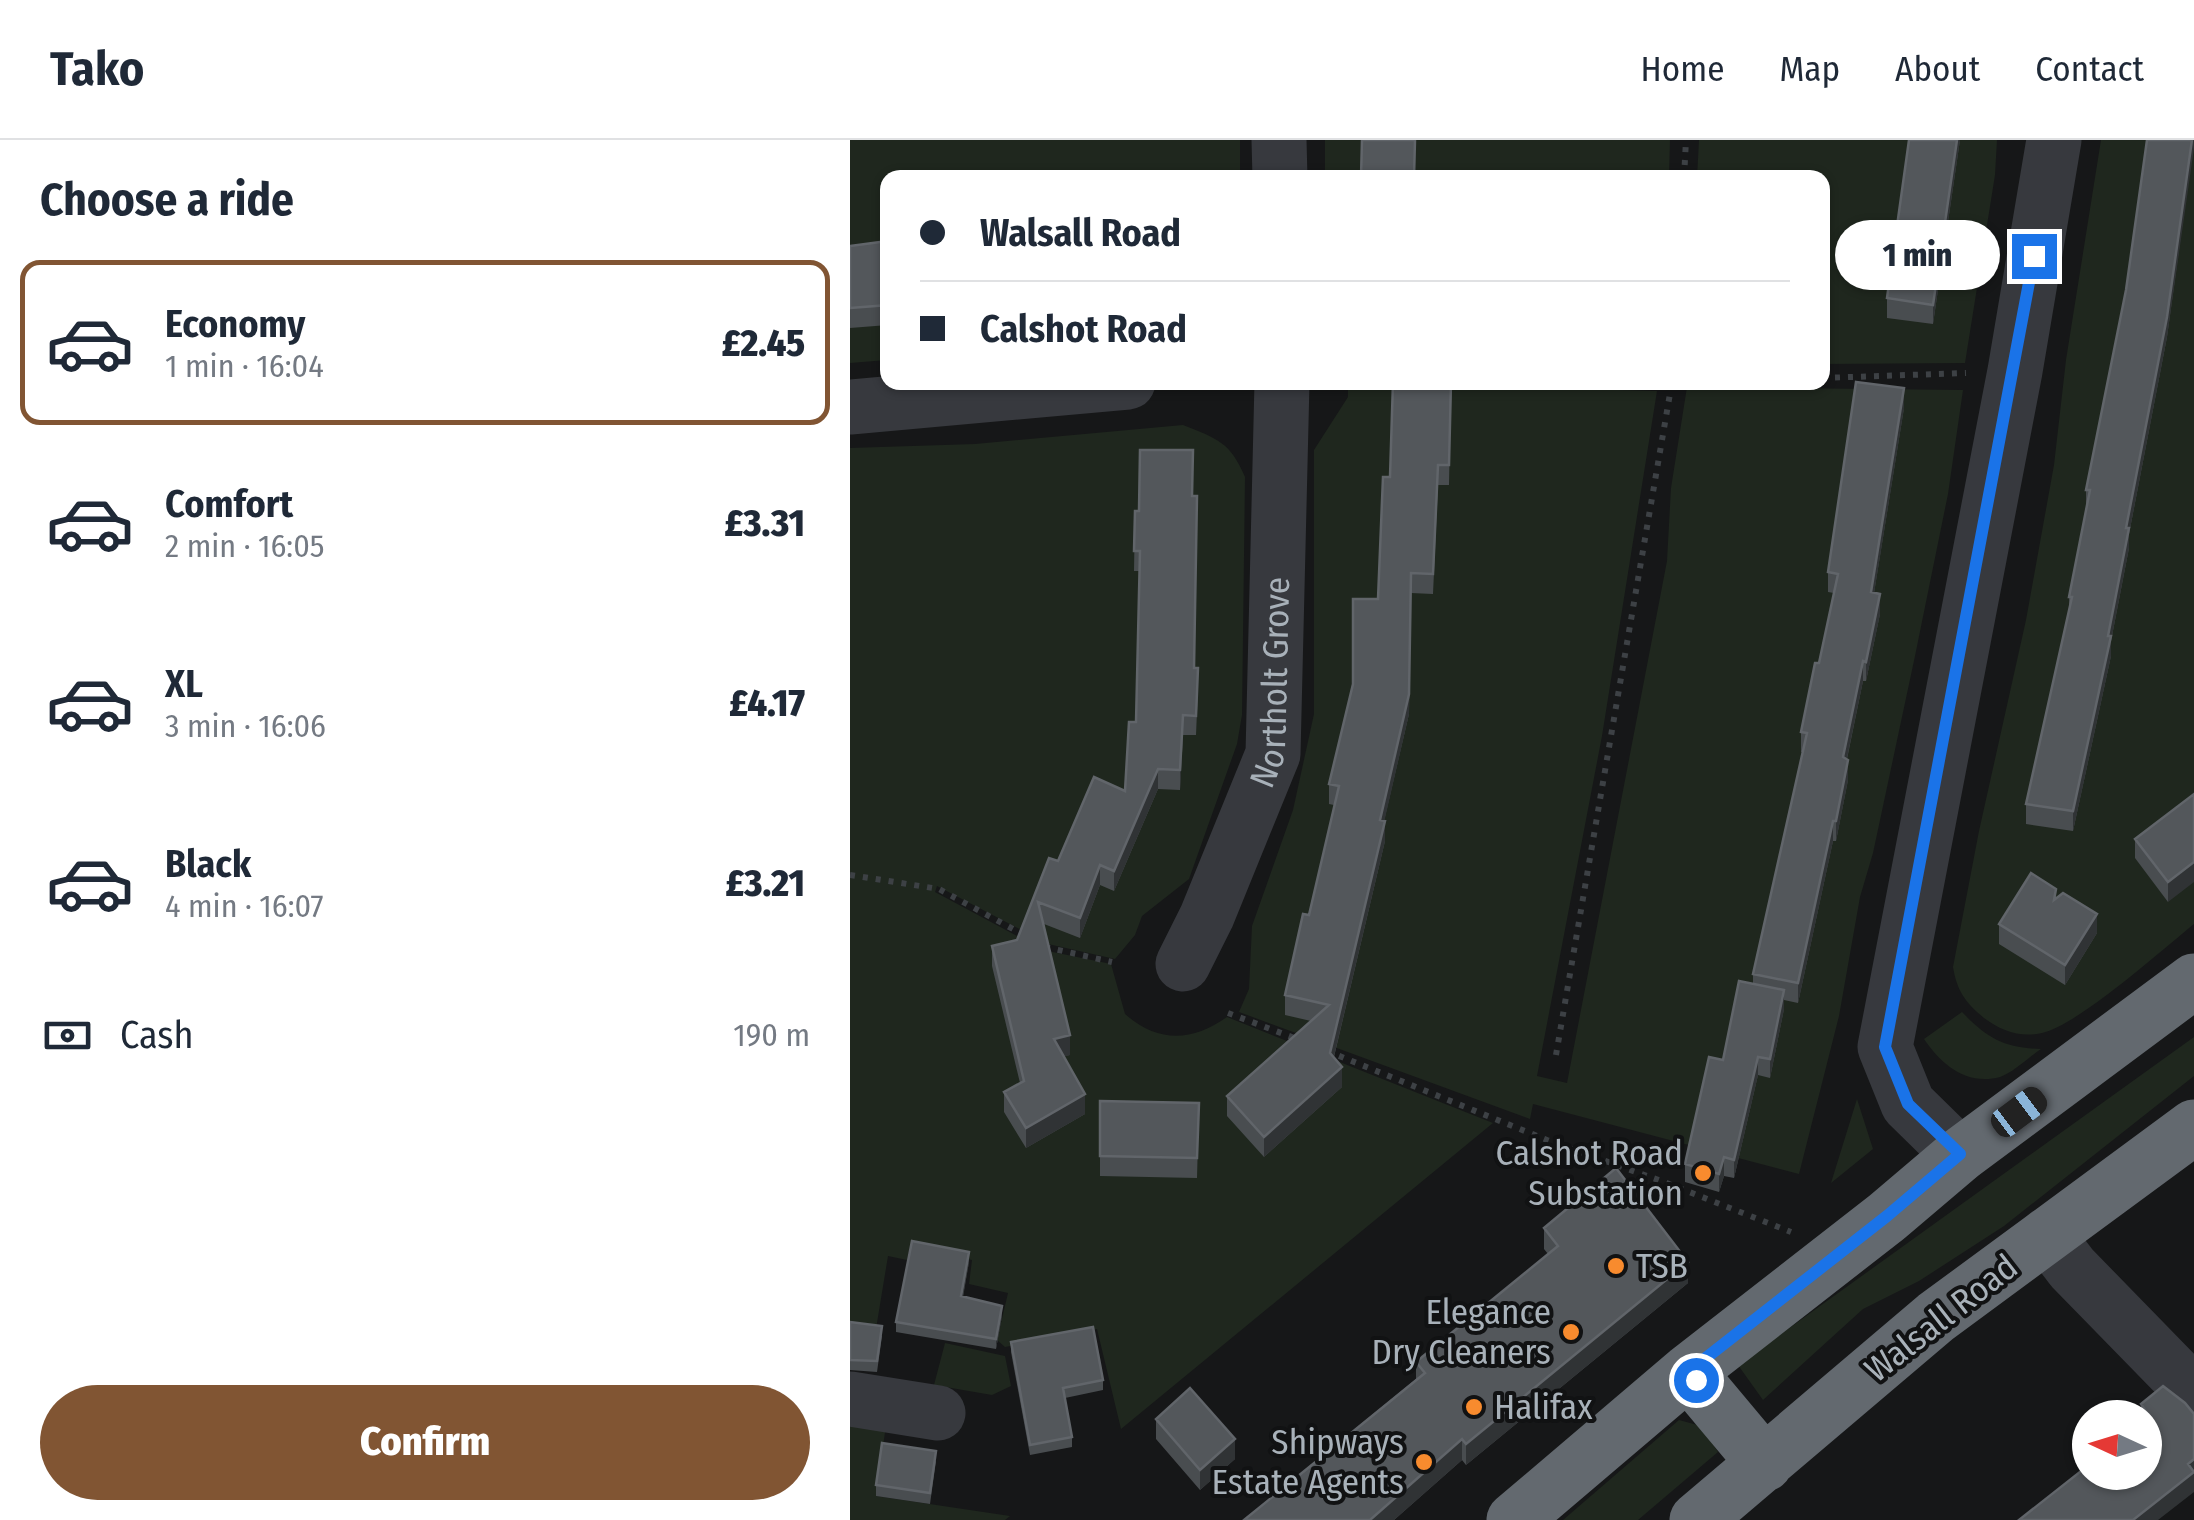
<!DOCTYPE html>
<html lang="en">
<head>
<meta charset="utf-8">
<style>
	body { margin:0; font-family:"Fira Sans Condensed",sans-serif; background:#f2f2f3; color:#1f2937; height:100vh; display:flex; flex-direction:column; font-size:38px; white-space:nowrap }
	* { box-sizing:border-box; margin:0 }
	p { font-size:32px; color:#747a83 }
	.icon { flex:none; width:55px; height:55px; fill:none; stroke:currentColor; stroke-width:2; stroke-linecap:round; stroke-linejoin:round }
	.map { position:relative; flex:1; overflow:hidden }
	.side { display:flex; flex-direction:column; background:#fff; width:850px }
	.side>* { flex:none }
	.guide { position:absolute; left:30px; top:30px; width:950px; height:220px; border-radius:20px; box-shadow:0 2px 8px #0004; display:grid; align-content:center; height:220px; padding:0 40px; background:#fff }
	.needle { width:65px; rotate:274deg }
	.tools { position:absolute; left:1222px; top:1260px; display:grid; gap:20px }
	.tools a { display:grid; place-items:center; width:90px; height:90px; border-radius:50%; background:#fff; box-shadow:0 2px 8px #0004; font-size:50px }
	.end { position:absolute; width:45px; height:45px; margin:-22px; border:12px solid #1a73e8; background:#fff; box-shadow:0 0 0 5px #fff }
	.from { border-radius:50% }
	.bubble { position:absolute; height:70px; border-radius:35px; background:#fff; box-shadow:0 2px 8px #0004; font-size:32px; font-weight:800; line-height:70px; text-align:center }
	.car { position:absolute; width:30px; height:60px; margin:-30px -15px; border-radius:12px; box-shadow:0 0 8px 2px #0007; background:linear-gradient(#222 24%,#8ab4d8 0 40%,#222 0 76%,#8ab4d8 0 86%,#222 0) }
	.guide b { display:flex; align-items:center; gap:35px; height:95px; font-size:38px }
	.guide b+b { border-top:2px solid #e0e1e3 }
	.guide i { width:25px; height:25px; background:#1f2937 }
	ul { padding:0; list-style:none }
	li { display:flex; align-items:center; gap:30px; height:165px; margin:0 20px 15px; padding:0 20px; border:5px solid transparent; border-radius:20px }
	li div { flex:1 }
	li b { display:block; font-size:38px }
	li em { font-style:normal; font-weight:800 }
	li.on { border-color:#815533 }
	li>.icon { width:90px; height:90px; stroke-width:1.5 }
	h2 { padding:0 40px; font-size:45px; line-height:120px }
	.pay { display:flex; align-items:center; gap:25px; height:110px; padding:0 40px; font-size:38px }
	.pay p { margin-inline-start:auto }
	.cta { display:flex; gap:20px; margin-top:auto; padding:20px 40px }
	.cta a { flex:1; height:115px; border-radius:60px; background:#815533; color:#fff; font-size:40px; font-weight:800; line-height:115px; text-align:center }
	header { display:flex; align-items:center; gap:60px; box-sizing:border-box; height:140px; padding:0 50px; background:#fff; border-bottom:2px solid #e0e1e3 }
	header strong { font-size:48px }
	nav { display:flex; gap:55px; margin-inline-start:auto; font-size:35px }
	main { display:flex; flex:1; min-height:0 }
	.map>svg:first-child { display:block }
	.green { fill:#1f271e }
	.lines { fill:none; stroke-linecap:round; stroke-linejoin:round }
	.path { stroke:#3d4145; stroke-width:6; stroke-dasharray:5 8; stroke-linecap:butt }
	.minor { stroke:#37393e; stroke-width:55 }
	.highway { stroke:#63696f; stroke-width:55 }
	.wall { fill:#494d50 }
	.shaded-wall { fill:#303335 }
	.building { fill:#53575b; stroke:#61656a; stroke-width:2.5 }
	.route { stroke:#1a73e8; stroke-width:12 }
	.poi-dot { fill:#f88b2e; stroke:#111213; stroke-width:4 }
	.labels { text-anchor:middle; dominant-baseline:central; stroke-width:8; stroke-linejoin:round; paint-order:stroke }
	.street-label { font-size:35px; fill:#a8b1b9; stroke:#111213 }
	.poi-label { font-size:35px; fill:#a8b1b9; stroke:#111213; text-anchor:end }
</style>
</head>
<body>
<header>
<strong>Tako</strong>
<nav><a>Home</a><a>Map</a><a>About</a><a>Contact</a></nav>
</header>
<main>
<section class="side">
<h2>Choose a ride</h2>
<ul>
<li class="on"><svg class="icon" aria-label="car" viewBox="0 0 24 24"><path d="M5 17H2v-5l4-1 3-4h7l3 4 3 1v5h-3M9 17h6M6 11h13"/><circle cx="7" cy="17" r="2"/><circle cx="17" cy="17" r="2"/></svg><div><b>Economy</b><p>1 min · 16:04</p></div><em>£2.45</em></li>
<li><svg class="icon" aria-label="car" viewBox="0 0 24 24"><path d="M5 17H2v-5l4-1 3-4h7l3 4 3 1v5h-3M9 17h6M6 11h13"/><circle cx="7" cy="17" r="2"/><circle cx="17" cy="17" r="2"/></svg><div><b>Comfort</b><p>2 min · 16:05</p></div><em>£3.31</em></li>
<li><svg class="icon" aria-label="car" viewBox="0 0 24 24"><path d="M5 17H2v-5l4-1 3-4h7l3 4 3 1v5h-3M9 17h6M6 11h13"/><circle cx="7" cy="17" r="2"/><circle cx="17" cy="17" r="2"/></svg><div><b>XL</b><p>3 min · 16:06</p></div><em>£4.17</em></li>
<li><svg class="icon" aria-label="car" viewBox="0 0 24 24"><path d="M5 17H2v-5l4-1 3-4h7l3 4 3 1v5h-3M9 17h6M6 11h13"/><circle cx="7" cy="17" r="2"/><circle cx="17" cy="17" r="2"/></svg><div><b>Black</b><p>4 min · 16:07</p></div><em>£3.21</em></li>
</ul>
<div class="pay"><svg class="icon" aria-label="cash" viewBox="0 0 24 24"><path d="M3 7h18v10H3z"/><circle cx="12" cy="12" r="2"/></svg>Cash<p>190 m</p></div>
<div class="cta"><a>Confirm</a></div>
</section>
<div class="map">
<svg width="1344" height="1380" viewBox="0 0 1344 1380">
	<rect width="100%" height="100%" fill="#161718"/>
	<path class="green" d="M 0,0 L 390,0 L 390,37 L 38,38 L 37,220 L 0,223 Z
		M 475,0 L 820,0 L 819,37 L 475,37 Z
		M 849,0 L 1147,0 L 1145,35 L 1115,223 L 973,224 L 972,38 L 847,38 Z
		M 1251,0 L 1344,0 L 1344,784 C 1312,810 1228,885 1192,893 C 1171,898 1151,891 1134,878 C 1115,862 1107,851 1103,827 L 1129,691 L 1176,480 L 1204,325 L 1216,220 Z
		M 498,243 L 807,251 L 752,596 L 687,936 L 717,943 L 817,421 L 821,348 L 837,247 L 1113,250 L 1098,354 L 1065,516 L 1023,713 L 1010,757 L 989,876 L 949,1034 L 683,964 L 680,979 L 389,872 L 399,849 L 402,786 L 443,670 L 464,574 L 464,310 L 498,257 Z
		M 333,285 C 368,299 380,302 395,337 L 392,575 L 387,604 L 339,739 L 292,776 L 285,795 L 265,819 L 198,804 L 87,746 L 85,752 L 193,810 L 261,824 L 275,874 C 308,903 342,902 377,877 L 643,983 L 271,1289 L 247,1189 L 155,1207 L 147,1200 L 158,1153 L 119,1144 L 122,1120 L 60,1107 L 57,1120 L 38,1116 L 25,1195 L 0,1191 L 0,308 L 125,304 Z
		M 1112,872 C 1137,898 1154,908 1191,909 C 1179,917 1163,933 1150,937 C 1116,946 1091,924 1074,899 Z
		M 1344,897 L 1344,936 L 1154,1086 L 1069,1141 L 1013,1169 L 913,1260 L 888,1225 Z
		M 1007,959 L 1023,1009 L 981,1043 Z
		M 95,1203 L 155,1216 L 161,1246 L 142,1255 L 84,1245 Z
		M 0,1272 L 37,1278 L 26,1356 L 160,1376 L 155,1380 L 0,1380 Z
		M 829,1280 L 851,1286 L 868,1312 L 788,1380 L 713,1380 Z"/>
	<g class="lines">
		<path class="path" d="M 834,38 L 836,0
			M 972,238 L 1116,233
			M 813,242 L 831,242
			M 0,735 L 89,749 L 176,796
			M 195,807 L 262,822
			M 378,873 L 447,899
			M 477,911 L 697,1000 L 814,1042 L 941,1092
			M 706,915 L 822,242"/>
		<g class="minor">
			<path d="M 429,0 L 430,38"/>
			<path d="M 0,267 L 278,242"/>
			<path id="s1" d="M 333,824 L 357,776 L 423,614 L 432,242"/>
			<path d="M 1110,1015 L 1058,964 L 1035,907 L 1165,231 L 1204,0"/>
			<path d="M 1197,1095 L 1222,1128 L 1344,1253"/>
			<path d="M 0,1259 L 88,1273"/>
		</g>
		<path class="highway" d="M 838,1232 L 915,1324
			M 664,1380 L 838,1232 L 1037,1077 L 1110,1015 L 1344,841
			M 847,1380 L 1086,1177 L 1344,987"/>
	</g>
	<path class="wall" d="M 1110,0 L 1083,184 L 1037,178 L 1037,158 Z
		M 1344,0 L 1317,197 L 1279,394 L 1279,408 L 1261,501 L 1261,516 L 1223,691 L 1176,684 L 1176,664 L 1219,471 L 1219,457 L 1236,369 L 1236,350 Z
		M 38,101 L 38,185 L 0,188 L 0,106 Z
		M 601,242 L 599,345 L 588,345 L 583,454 L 561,453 L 559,574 L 534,681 L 535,701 L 484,917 L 492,947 L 414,1017 L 377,976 L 377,956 L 461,881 L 435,875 L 435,855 L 459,775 L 484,665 L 479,664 L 479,644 L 528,459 L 540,337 Z
		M 1054,268 L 1024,453 L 1030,474 L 1016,541 L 1013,541 L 997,619 L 998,640 L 986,701 L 983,701 L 948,863 L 934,860 L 934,869 L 920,938 L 908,935 L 884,1038 L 874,1036 L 869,1052 L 835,1042 L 835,1024 L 873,920 L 903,844 L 903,834 L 953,612 L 951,612 L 951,592 L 969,523 L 984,453 L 978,452 L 978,432 Z
		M 285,371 L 344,528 L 348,548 L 346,595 L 333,595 L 330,650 L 308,649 L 264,751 L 250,745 L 230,798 L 194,784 L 220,915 L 214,916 L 235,974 L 176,1008 L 154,972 L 154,952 L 170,943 L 142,826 L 142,806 L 167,800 L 208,721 L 275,651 L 286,582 L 290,431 L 284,431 Z
		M 1344,654 L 1318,762 L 1285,718 L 1285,699 Z
		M 1206,758 L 1247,793 L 1215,845 L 1149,804 L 1149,784 Z
		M 250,961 L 349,963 L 347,1038 L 250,1036 Z
		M 694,1088 L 838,1143 L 616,1325 L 612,1320 L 544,1380 L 394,1380 L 566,1239 L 566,1222 L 698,1114 L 694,1109 Z
		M 119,1122 L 113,1157 L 152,1176 L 146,1209 L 46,1192 L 46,1182 Z
		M 0,1182 L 32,1196 L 27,1232 L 0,1230 Z
		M 161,1202 L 253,1240 L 253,1250 L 215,1258 L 222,1297 L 222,1307 L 180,1315 L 161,1212 Z
		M 1313,1246 L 1295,1332 L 1295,1278 L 1291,1278 L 1291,1264 Z
		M 306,1279 L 385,1319 L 350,1350 L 306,1299 Z
		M 86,1321 L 80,1364 L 26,1356 L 26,1345 Z"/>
	<path class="shaded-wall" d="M 1107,0 L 1110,0 L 1083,184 L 1083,165 Z
		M 1342,0 L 1344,0 L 1344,8 L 1317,197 L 1279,394 L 1279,408 L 1261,501 L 1261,516 L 1223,691 L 1223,671 L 1258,496 Z
		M 1054,248 L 1054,268 L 1021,472 L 1021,452 Z
		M 561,453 L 559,574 L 530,700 L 530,680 Z
		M 1030,454 L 1030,474 L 1016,541 L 1016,522 Z
		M 1013,521 L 1013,541 L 993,637 L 993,617 Z
		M 333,575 L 333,595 L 330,650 L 330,630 Z
		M 998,620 L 998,640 L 986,701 L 986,681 Z
		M 308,629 L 308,649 L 264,751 L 264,731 Z
		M 535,681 L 535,701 L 480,933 L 480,913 Z
		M 983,681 L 983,701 L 948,863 L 948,843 Z
		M 1344,722 L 1344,742 L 1318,762 L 1318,742 Z
		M 250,725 L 250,745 L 230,798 L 230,778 Z
		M 1247,774 L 1247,793 L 1215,845 L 1215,825 Z
		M 934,850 L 934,869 L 920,938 L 920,919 Z
		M 220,895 L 220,915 L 204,919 L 204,899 Z
		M 908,917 L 908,935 L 884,1038 L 884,1020 Z
		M 492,927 L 492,947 L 414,1017 L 414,997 Z
		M 235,954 L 235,974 L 176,1008 L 176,988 Z
		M 874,1017 L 874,1036 L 869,1052 L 869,1034 Z
		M 119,1112 L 119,1122 L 111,1166 L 111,1156 Z
		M 838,1122 L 838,1143 L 616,1325 L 616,1304 Z
		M 152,1166 L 152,1176 L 146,1209 L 146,1199 Z
		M 385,1299 L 385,1319 L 350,1350 L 350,1330 Z
		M 612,1299 L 612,1320 L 544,1380 L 520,1380 Z
		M 1344,1319 L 1344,1352 L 1308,1380 L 1283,1380 Z"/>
	<path class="building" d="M 512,0 L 565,0 L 564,38 L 511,37 Z
		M 1059,0 L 1107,0 L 1083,165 L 1037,158 Z
		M 1297,0 L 1342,0 L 1317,177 L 1276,388 L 1279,388 L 1258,496 L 1261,496 L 1223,671 L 1176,664 L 1222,457 L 1219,457 L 1240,350 L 1236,350 L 1276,150 Z
		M 38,101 L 38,165 L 0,168 L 0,106 Z
		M 543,242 L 601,242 L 599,325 L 588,325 L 583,434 L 561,433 L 559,554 L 530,680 L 535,681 L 480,913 L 492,927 L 414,997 L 377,956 L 479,865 L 435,855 L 453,774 L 459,775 L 489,646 L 479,644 L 503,544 L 503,459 L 528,459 L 533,337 L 540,337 Z
		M 1006,242 L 1054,248 L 1021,452 L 1030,454 L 1016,522 L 1013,521 L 993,617 L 998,620 L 986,681 L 983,681 L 948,843 L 903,834 L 957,593 L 951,592 L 965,523 L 969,523 L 988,434 L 978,432 Z
		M 290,310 L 343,310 L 342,356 L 347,356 L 344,528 L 348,528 L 346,576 L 333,575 L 330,630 L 308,629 L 264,731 L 250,725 L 230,778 L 188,762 L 220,895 L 204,899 L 235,954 L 176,988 L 154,952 L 174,941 L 142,806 L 167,800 L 199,718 L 208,721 L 244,637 L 275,651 L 279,582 L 286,582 L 290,411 L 284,411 L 285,371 L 289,371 Z
		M 1344,654 L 1344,722 L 1318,742 L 1285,699 Z
		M 1181,733 L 1206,749 L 1204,760 L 1213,753 L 1247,774 L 1215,825 L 1149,784 Z
		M 889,841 L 934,850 L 920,919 L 908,917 L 884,1020 L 874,1017 L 869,1034 L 835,1024 L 859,917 L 873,920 Z
		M 250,961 L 349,963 L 347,1018 L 250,1016 Z
		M 766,1028 L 838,1122 L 616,1304 L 612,1299 L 520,1380 L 394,1380 L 575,1233 L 566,1222 L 708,1106 L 694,1088 Z
		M 62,1101 L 119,1112 L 111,1156 L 152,1166 L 146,1199 L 46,1182 Z
		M 0,1182 L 32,1186 L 27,1221 L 0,1220 Z
		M 243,1187 L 253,1240 L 213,1248 L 222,1297 L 180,1305 L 161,1202 Z
		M 1313,1246 L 1335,1263 L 1344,1274 L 1344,1319 L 1338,1324 L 1344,1332 L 1283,1380 L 1169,1380 L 1240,1324 L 1240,1332 L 1295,1332 L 1295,1281 L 1300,1277 L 1291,1264 Z
		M 340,1248 L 385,1299 L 350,1330 L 306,1279 Z
		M 32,1303 L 86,1311 L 80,1353 L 26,1345 Z"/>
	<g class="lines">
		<path class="route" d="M 846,1240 L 838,1232 L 1037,1076 L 1110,1014 L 1058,964 L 1035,907 L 1184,116"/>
	</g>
	<g class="poi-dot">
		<circle cx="853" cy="1033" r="10"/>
		<circle cx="766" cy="1126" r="10"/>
		<circle cx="721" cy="1192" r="10"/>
		<circle cx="624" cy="1267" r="10"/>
		<circle cx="574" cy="1322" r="10"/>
	</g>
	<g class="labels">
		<g class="street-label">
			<text stroke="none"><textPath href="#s1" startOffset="300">Northolt Grove</textPath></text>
			<text transform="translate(1091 1178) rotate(-38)">Walsall Road</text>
		</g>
		<g class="poi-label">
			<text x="833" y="1013">Calshot Road<tspan x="833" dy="40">Substation</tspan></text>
			<text x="786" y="1126" text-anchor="start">TSB</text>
			<text x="701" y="1172">Elegance<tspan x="701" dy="40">Dry Cleaners</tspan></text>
			<text x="644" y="1267" text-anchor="start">Halifax</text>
			<text x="554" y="1302">Shipways<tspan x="554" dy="40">Estate Agents</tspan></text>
		</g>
	</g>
</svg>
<div class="tools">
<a><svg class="needle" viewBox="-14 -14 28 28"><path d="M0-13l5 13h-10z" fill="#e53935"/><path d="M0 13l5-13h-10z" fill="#747a83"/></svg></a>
</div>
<i class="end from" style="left:846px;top:1240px"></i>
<i class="end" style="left:1184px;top:116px"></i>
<div class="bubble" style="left:985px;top:80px;width:165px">1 min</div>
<i class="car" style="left:1169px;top:972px;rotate:53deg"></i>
<div class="guide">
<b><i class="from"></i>Walsall Road</b>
<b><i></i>Calshot Road</b>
</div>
</div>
</main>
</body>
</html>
